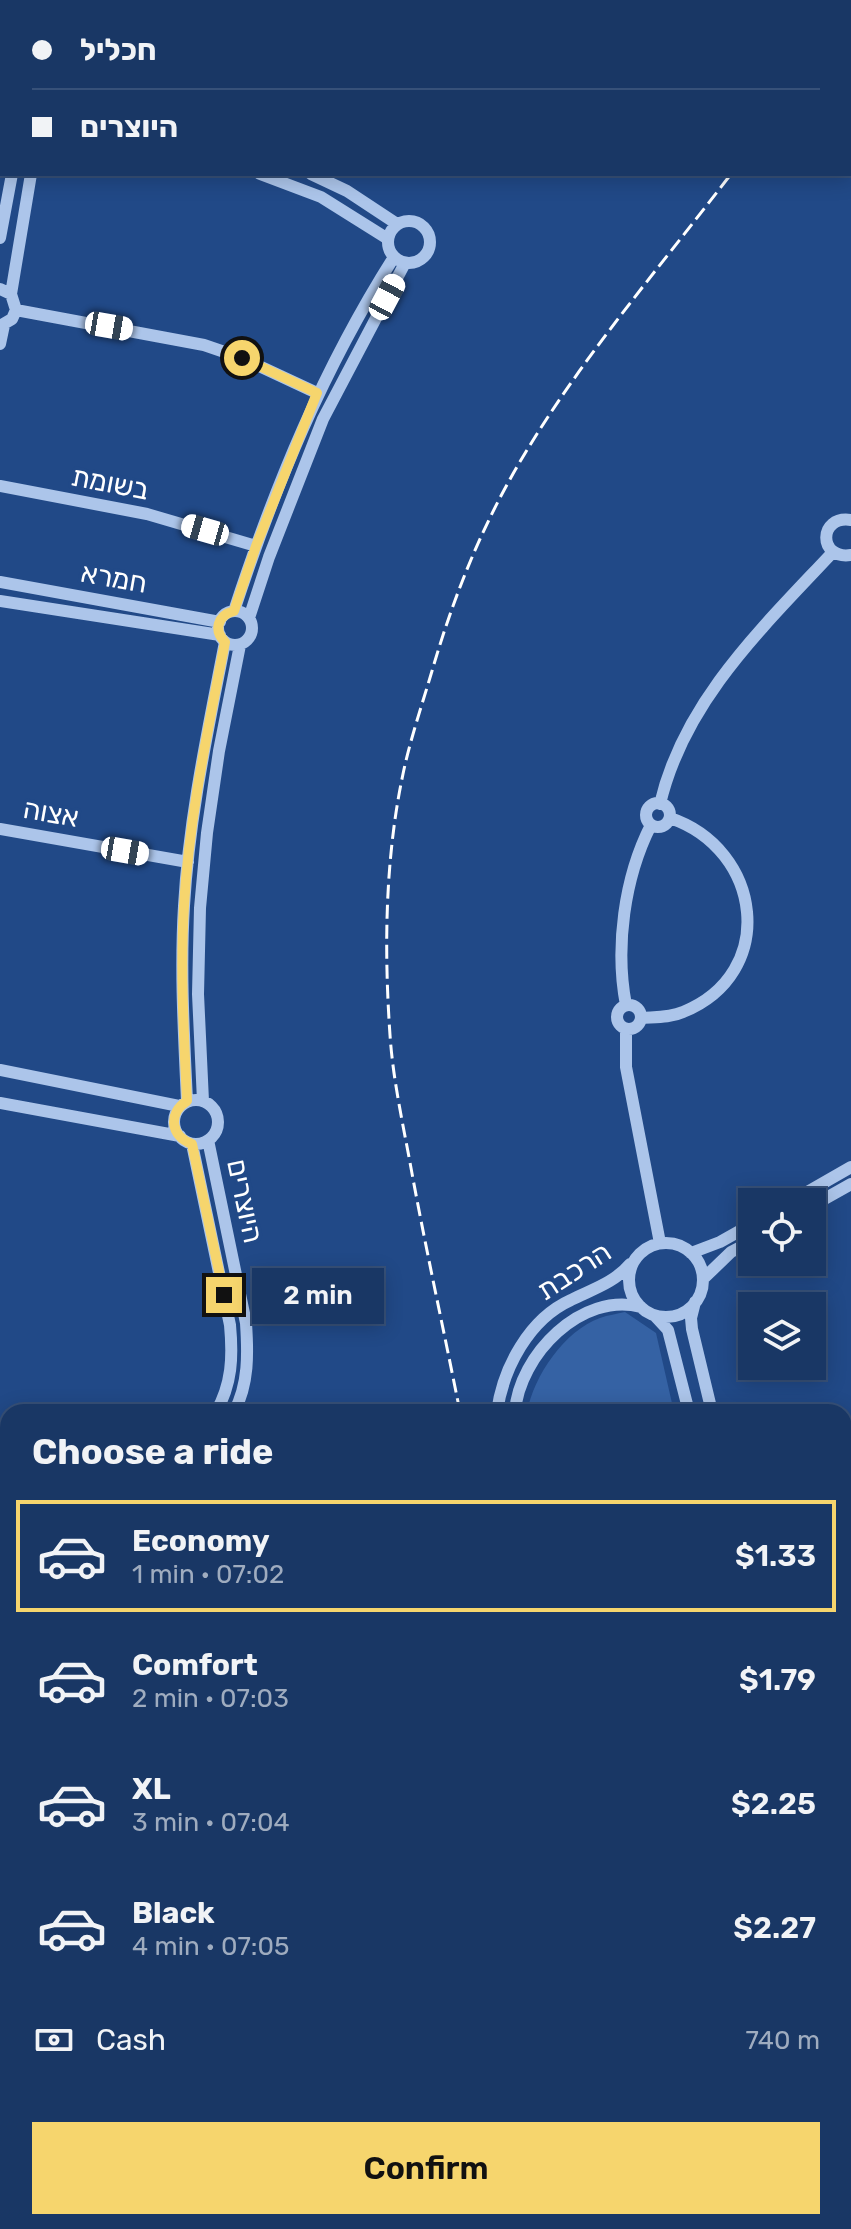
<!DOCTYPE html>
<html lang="en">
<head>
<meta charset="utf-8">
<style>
	body { margin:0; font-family:Rubik,"Noto Sans Hebrew",sans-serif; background:#26426e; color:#f1f3f6; height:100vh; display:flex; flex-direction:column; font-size:30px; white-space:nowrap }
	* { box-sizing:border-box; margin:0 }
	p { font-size:26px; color:#9facbf }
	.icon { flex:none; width:44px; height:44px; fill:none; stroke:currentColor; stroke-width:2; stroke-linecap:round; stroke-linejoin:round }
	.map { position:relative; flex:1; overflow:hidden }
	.details { position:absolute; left:0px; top:1404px; width:852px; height:826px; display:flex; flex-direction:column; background:#193765; border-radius:24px 24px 0 0; box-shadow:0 4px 20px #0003,0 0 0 2px #375179 }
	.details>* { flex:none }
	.hud { position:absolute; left:0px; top:0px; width:852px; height:176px; box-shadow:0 4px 20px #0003,0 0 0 2px #375179; display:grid; align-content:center; height:176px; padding:0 32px; background:#193765 }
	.controls { position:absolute; left:738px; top:1188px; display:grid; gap:16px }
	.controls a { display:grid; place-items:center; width:88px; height:88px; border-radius:0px; background:#193765; box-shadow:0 4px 20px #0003,0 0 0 2px #375179; font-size:40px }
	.end { position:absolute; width:36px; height:36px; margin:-18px; border:10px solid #f6d56d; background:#111; box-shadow:0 0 0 4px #111 }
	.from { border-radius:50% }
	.bubble { position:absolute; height:56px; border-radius:0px; background:#193765; box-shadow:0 4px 20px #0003,0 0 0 2px #375179; font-size:26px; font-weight:600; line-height:56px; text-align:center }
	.car { position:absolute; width:24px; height:48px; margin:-24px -12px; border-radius:10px; box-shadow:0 0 6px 2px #0007; background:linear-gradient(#fff 24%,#345 0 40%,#fff 0 76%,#345 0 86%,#fff 0) }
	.hud b { display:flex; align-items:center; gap:28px; height:76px; font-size:30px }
	.hud b+b { border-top:2px solid #375179 }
	.hud i { width:20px; height:20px; background:#f1f3f6 }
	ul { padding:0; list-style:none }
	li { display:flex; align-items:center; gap:24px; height:112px; margin:0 16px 12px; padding:0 16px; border:4px solid transparent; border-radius:0px }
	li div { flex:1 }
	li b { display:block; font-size:30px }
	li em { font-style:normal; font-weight:600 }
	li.current { border-color:#f6d56d }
	li>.icon { width:72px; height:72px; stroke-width:1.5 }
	h2 { padding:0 32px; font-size:36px; line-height:96px }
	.pay { display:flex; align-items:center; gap:20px; height:88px; padding:0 32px; font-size:30px }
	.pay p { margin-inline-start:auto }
	.action { display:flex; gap:16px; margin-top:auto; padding:16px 32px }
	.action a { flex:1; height:92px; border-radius:0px; background:#f6d56d; color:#111; font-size:32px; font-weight:600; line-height:92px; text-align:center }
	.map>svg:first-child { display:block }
	.green { fill:#3562a4 }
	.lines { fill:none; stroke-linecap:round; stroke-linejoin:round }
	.minor { stroke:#acc5ea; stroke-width:12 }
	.major { stroke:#eff4fe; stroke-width:16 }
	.rail { stroke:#fff; stroke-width:3; stroke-dasharray:14 6; stroke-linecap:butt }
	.route { stroke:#f6d56d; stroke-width:10 }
	.labels { text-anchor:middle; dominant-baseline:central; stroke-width:7; stroke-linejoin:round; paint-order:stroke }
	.street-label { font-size:28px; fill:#fff; stroke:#214987 }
</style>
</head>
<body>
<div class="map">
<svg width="851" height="2229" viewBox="0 0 851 2229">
	<rect width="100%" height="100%" fill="#214987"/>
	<path class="green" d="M 625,1312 L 656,1333 L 674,1412 L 527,1412 C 534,1376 564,1331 600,1318 C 608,1315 617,1314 625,1312 Z
		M 851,1606 L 851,1782 L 844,1787 L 844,1608 Z"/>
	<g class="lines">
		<path class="minor" d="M 0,109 L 2,109
			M 0,126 L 2,126
			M 260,174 L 321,197 L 388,239
			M 311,174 L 347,191 L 397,224
			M388 242a21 21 0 1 1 42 0a21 21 0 1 1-42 0Z
			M 0,238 L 12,174
			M 0,289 L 11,294 L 16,310 L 12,319 L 0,326
			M 11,294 L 31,174
			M 16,310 L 204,345 L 242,358 L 317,393
			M 0,344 L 4,325
			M 0,486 L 147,514 L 256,546
			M 851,520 C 818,515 818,560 851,555
			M 0,582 L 220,622
			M 0,601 L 220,635
			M218 628a17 17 0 1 1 34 0a17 17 0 1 1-34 0Z
			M 234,611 C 275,486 323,369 394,257
			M 249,618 L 269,557 L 323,419 L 405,263
			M646 815a12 12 0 1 1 24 0a12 12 0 1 1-24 0Z
			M 660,804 C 684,701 763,627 833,552
			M 0,829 L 188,862
			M617 1017a12 12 0 1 1 24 0a12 12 0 1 1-24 0Z
			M 626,1005 C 615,948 624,878 651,825
			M 641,1018 C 655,1017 670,1018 683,1012 C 779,973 762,849 670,818
			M 626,1029 L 626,1067 L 660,1243
			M 0,1070 L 179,1106
			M174 1122a22 22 0 1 1 44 0a22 22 0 1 1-44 0Z
			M 187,1101 C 184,1036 180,971 184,906 C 189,817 208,730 225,642
			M 203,1101 L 198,994 L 200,908 L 207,833 L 219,751 L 240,645
			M 0,1103 L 180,1136
			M 208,1140 L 246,1323 C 248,1353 249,1384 234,1412
			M 192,1144 L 230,1325 C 233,1357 232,1384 216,1412
			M 790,1202 L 851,1167
			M 812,1206 L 851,1184
			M629 1280a37 37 0 1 1 74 0a37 37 0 1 1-74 0Z
			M 691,1253 L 720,1242 L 752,1224
			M 703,1279 L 731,1252 L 752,1241
			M 695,1302 L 691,1318 L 692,1329 L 712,1412
			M 655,1316 L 668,1330 L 689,1412
			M 497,1412 C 503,1368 529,1319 571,1300 C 593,1289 614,1283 630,1264
			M 515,1412 C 519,1355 582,1291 641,1307
			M 0,1500 L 8,1509
			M 2,1538 L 8,1573
			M 0,1624 L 8,1671
			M 844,1885 L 851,1898
			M 844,1930 L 851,1918
			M 844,1984 L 851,2019
			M 844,2061 L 851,2060
			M 844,2094 L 851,2094"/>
		<path class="major" d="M 844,1553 L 851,1551
			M 844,1577 L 851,1575
			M 0,1739 L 8,1729
			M 0,1753 L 8,1751
			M 0,1779 L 8,1778"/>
		<path class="rail" d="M 850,19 L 851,18
			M 460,1412 C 444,1331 426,1250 411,1168 C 403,1124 393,1080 390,1035 C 384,949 385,859 403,774 C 410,740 422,705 432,671 C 454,595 483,523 524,455 C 584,355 660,267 731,174
			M 603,2222 L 605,2229
			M 634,2222 L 636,2229"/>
	</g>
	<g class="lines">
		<path class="route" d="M 224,1295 L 192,1144 C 170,1136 168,1113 187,1101 C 184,1036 180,971 184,906 C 189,817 208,730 225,642 C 213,630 218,615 234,611 L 256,546 L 317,393 L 242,358"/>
	</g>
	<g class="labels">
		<g class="street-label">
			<text transform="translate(110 483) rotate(11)">בשומת</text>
			<text transform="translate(114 578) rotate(10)">חמרא</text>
			<text transform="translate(51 813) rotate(10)">אצוה</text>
			<text transform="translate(245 1201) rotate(78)">היוצרים</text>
			<text transform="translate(574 1271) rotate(-33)">הרכבת</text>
		</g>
	</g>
</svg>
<div class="controls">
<a><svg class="icon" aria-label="locate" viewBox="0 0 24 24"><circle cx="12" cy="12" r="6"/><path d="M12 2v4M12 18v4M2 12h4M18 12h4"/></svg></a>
<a><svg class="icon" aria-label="layers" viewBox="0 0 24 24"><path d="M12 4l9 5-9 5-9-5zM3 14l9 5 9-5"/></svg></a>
</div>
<i class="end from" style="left:242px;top:358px"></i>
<i class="end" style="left:224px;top:1295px"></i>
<div class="bubble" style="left:252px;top:1268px;width:132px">2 min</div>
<i class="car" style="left:387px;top:297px;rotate:28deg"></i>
<i class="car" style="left:109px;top:326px;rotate:100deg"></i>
<i class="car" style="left:205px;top:530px;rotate:286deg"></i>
<i class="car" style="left:125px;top:851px;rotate:100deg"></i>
<div class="hud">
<b><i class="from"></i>חכליל</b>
<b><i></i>היוצרים</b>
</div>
<section class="details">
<h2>Choose a ride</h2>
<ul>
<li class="current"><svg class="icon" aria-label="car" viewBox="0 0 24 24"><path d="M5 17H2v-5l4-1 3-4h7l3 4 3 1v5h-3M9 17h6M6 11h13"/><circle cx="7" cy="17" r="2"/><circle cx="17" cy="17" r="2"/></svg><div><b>Economy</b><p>1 min · 07:02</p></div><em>$1.33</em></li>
<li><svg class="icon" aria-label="car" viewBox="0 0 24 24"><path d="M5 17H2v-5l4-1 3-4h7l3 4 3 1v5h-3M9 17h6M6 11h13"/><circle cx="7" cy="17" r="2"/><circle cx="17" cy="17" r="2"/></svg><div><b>Comfort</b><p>2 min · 07:03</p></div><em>$1.79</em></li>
<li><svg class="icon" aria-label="car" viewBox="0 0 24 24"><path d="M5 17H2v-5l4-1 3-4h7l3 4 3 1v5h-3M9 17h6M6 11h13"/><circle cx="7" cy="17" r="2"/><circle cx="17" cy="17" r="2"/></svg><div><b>XL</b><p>3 min · 07:04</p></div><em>$2.25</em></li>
<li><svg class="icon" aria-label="car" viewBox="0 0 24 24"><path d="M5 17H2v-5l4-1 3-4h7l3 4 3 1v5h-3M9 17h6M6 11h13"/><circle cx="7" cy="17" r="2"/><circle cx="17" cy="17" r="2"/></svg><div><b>Black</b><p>4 min · 07:05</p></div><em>$2.27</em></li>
</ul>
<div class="pay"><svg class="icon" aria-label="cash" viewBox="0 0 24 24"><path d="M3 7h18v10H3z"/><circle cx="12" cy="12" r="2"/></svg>Cash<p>740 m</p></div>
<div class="action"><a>Confirm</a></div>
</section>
</div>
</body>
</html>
